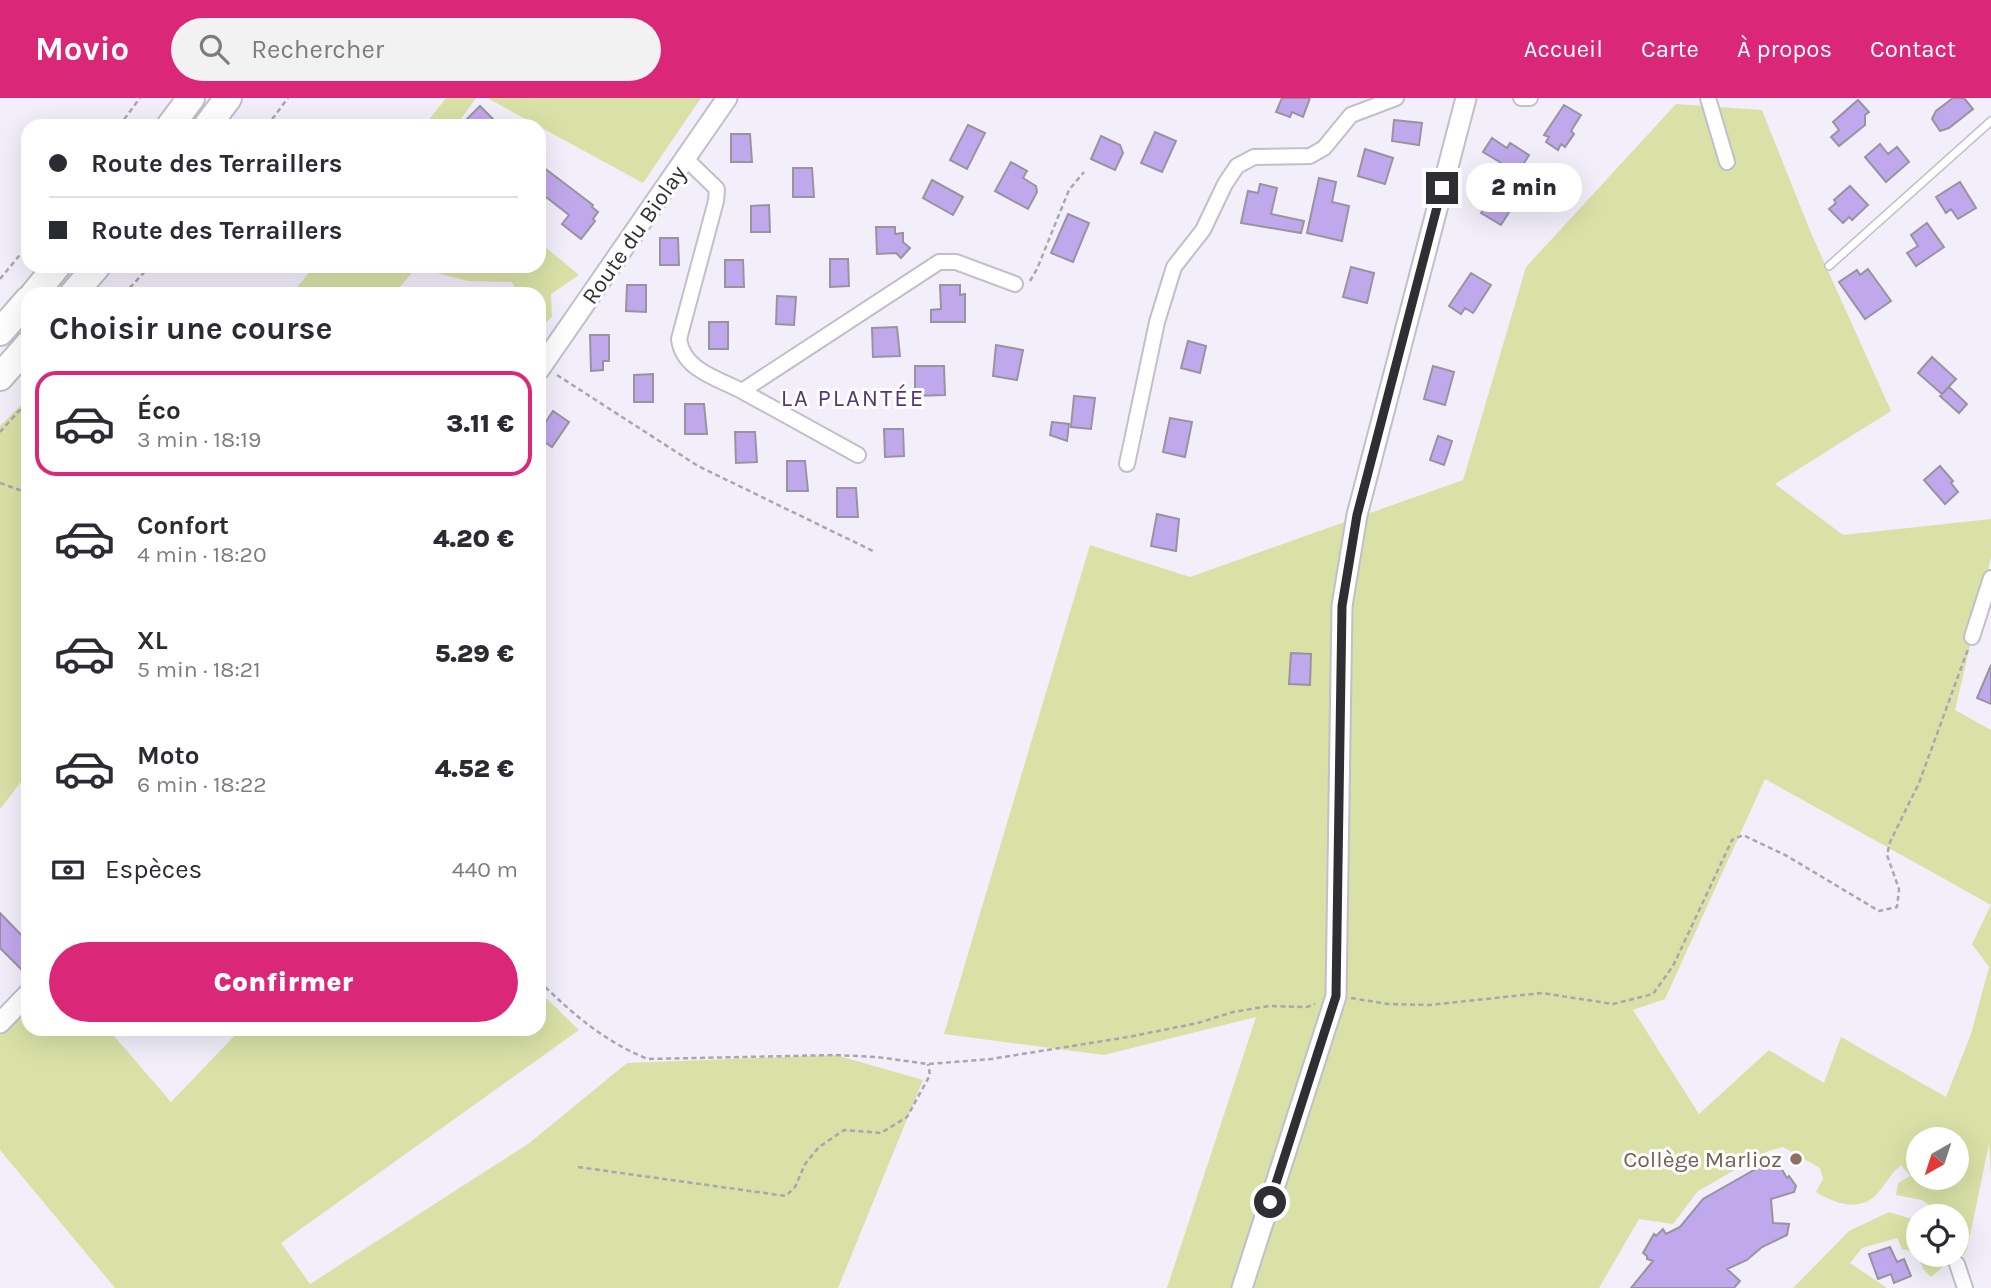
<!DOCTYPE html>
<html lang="fr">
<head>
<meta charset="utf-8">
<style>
	body { margin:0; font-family:Karla,sans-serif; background:#f2f2f3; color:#2b2b33; height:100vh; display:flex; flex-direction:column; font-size:26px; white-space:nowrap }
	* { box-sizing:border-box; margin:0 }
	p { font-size:23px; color:#7c7c81 }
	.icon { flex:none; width:38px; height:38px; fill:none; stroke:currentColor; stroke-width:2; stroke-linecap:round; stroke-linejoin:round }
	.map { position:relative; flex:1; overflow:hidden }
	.side { position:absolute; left:21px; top:189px; width:525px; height:749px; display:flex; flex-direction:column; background:#fff; border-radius:21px; box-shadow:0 7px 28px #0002 }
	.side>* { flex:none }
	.banner { position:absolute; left:21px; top:21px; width:525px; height:154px; border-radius:21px; box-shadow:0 7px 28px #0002; display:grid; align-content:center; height:154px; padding:0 28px; background:#fff }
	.needle { width:46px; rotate:219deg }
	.controls { position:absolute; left:1906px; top:1029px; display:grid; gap:14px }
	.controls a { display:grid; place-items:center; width:63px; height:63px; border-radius:50%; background:#fff; box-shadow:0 7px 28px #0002; font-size:35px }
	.end { position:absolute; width:32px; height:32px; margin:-16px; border:9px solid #2f2e32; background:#fff; box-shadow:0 0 0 4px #fff }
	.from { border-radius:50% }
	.bubble { position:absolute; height:49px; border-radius:24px; background:#fff; box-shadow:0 7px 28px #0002; font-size:23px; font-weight:800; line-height:49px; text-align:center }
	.banner b { display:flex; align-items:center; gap:24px; height:66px; font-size:26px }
	.banner b+b { border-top:2px solid #e1e1e2 }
	.banner i { width:18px; height:18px; background:#2b2b33 }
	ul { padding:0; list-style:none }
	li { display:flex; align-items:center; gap:21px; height:105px; margin:0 14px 10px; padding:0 14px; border:4px solid transparent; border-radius:21px }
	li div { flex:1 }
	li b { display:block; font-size:26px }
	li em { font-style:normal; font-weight:800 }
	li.on { border-color:#db2777 }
	li>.icon { width:63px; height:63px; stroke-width:1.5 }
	h2 { padding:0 28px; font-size:32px; line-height:84px }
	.pay { display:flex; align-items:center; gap:18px; height:77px; padding:0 28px; font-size:26px }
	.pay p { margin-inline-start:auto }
	.button { display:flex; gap:14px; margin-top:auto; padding:14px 28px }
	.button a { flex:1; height:80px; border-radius:42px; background:#db2777; color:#fff; font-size:28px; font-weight:800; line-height:80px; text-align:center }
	header { display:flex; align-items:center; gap:42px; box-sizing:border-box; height:98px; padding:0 35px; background:#db2777; color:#fff }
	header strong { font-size:33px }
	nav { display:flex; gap:38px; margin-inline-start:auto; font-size:24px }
	.search { width:490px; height:63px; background:#f2f2f3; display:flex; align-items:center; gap:18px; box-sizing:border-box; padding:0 24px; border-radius:38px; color:#7c7c81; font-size:26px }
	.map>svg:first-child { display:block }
	.green { fill:#d9e1a7; fill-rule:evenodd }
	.building { fill:#c0a8ed; stroke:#98949f; stroke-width:2 }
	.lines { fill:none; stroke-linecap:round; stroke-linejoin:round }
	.lane-casing { stroke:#c2beca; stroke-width:10 }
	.street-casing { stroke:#c2beca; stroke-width:18 }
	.secondary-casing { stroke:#c2beca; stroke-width:23 }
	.highway-casing { stroke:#c2beca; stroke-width:30 }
	.path { stroke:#a8a6af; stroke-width:2.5; stroke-dasharray:5 3.5; stroke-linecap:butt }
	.lane { stroke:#fff; stroke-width:7 }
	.street { stroke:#fff; stroke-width:14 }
	.secondary { stroke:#fff; stroke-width:19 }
	.highway { stroke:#fff; stroke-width:26 }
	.route { stroke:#2f2e32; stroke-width:9 }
	.education-dot { fill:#8d6e63; stroke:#fefefe; stroke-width:2.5 }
	.labels { text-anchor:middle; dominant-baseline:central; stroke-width:6; stroke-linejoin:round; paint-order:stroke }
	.street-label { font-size:23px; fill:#2f2e32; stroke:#fefefe }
	.education-label { font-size:23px; fill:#785e54; stroke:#fefefe; text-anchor:end }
	.neighbourhood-label { font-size:24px; letter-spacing:2px; fill:#533873; stroke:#fefefe }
</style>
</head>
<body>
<header>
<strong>Movio</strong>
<div class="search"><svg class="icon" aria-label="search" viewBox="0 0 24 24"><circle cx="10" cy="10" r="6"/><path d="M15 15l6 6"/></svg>Rechercher</div>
<nav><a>Accueil</a><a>Carte</a><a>À propos</a><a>Contact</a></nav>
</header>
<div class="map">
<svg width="1991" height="1190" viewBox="0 0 1991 1190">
	<rect width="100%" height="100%" fill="#f2effb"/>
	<path class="green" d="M 446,0 L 476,0 L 456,28 L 424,28 Z
		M 487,0 L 701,0 L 643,85 Z
		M 1676,6 L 1762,12 L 1811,135 L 1891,313 L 1775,386 L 1843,437 L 1991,421 L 1991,459 L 1955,612 L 1991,632 L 1991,1077 L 1989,1046 L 1967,1152 L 1963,1158 L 1957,1139 L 1956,1118 L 1945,1118 L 1922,1102 L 1896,1097 L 1898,1085 L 1910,1078 L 1901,1067 C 1891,1075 1886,1086 1877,1096 C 1859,1115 1834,1105 1816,1094 L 1823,1081 L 1820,1070 L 1783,1049 L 1768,1053 L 1698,1093 L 1673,1126 L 1639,1121 L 1599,1190 L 1167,1190 L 1256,919 L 1104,957 L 944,936 L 1090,447 L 1190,479 L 1463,382 L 1526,169 ZM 1765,681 L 1991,807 L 1972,846 L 1989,869 L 1971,936 L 1946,999 L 1841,939 L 1824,985 L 1769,952 L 1699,1016 L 1633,912 L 1665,901 ZM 1918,1041 L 1956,1041 L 1956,1080 L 1918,1080 Z
		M 539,144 L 579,177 L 551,196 L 552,219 L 541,228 L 539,228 L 539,196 L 517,196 L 512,184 L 468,183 L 416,170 L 394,196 L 292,196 L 314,168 L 539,168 Z
		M 28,300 L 28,675 L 0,711 L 0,328 Z
		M 539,893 L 579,932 L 281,1145 L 310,1186 L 528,1046 L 627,965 L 836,957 L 923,982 L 838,1190 L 115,1190 L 0,1052 L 0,938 L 28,909 L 28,931 L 108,931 L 171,1004 L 241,931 L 539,931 Z
		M 1889,1114 L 1918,1123 L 1918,1157 L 1948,1157 L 1949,1164 L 1931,1179 L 1924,1172 L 1915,1154 L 1902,1151 L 1897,1140 L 1862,1150 L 1850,1165 L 1887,1190 L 1793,1190 L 1849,1133 Z"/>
	<path class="building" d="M 1282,0 L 1310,0 L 1303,19 L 1292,14 L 1290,19 L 1276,14 Z
		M 1953,0 L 1964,0 L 1973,11 L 1949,30 L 1940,33 L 1932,21 L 1936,13 Z
		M 1858,2 L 1869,14 L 1865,17 L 1865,27 L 1839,48 L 1831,39 L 1839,32 L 1833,24 Z
		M 1564,7 L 1581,17 L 1571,33 L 1574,36 L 1565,49 L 1561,46 L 1558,52 L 1546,44 L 1549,39 L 1544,37 Z
		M 480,8 L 500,28 L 460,28 Z
		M 1394,22 L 1422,25 L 1419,47 L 1392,43 Z
		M 968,27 L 985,35 L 967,71 L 950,62 Z
		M 1155,34 L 1176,43 L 1162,74 L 1141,65 Z
		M 731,36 L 750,36 L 752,64 L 731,64 Z
		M 1101,38 L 1120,47 L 1123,55 L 1115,72 L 1091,61 Z
		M 1492,40 L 1507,50 L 1510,45 L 1529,57 L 1518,75 L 1483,54 Z
		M 1880,46 L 1888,56 L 1897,49 L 1909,64 L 1886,84 L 1865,59 Z
		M 1365,51 L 1393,60 L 1385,86 L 1358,78 Z
		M 1011,64 L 1027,73 L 1023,80 L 1036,88 L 1037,94 L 1028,111 L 995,93 Z
		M 539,66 L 593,107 L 592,109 L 598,114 L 593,121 L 595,123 L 581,141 L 562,126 L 569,117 L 541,95 L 545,89 L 539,85 Z
		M 793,70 L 812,70 L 814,99 L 793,99 Z
		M 1319,80 L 1336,84 L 1332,104 L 1349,108 L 1342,143 L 1307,135 Z
		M 932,82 L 963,99 L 953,117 L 923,100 Z
		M 1960,84 L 1976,110 L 1958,121 L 1951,111 L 1946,115 L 1936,99 Z
		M 1260,86 L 1277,90 L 1271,116 L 1304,123 L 1301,135 L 1241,125 L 1248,93 L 1258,95 Z
		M 1850,88 L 1868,107 L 1852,122 L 1849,119 L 1843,125 L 1829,111 L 1836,105 L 1834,102 Z
		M 1489,89 L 1513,108 L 1501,127 L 1481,115 L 1489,104 L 1482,100 Z
		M 769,107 L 770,134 L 751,134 L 751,108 Z
		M 1068,116 L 1089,125 L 1073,164 L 1051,155 Z
		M 1927,125 L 1944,149 L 1916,168 L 1907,155 L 1918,148 L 1911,137 Z
		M 876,129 L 895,129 L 895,136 L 903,135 L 903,144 L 910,150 L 901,160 L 896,155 L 877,156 Z
		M 660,140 L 678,140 L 679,167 L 660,167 Z
		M 830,161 L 848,161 L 849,188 L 830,189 Z
		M 725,162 L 743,162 L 744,189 L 725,189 Z
		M 1351,169 L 1374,175 L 1367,205 L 1343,199 Z
		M 1868,171 L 1891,203 L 1865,221 L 1839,184 L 1857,172 L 1860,177 Z
		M 1471,175 L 1491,187 L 1473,215 L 1465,210 L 1461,216 L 1449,208 Z
		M 627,187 L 646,187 L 646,214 L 626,213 Z
		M 940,187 L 960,187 L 960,197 L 965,196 L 965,224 L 931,224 L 931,212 L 941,211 Z
		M 777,198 L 796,199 L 794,227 L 776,226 Z
		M 709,224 L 728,224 L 728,251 L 709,251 Z
		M 897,229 L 900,258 L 873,259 L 872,230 Z
		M 590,237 L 609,237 L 609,263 L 603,263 L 603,272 L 591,273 Z
		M 1188,243 L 1206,248 L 1200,275 L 1181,270 Z
		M 996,247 L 1023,252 L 1017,282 L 993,278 Z
		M 1932,259 L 1956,281 L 1942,296 L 1918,275 Z
		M 915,268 L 944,268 L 945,297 L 915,298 Z
		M 1433,268 L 1454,274 L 1445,307 L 1424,301 Z
		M 653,276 L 653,304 L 634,304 L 634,277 Z
		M 1949,289 L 1967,306 L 1959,315 L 1940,298 Z
		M 1074,298 L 1095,300 L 1091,331 L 1071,329 Z
		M 685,306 L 704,306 L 707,336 L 685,336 Z
		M 553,313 L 569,324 L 552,349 L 539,340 L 539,334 Z
		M 1170,320 L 1192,324 L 1185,359 L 1163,354 Z
		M 1052,324 L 1069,326 L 1067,343 L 1050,337 Z
		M 884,331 L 903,331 L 904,358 L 885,359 Z
		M 735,334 L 755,334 L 757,364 L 736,365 Z
		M 1438,338 L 1452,343 L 1444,367 L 1430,362 Z
		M 787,363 L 805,363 L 808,393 L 787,393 Z
		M 1940,368 L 1953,383 L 1951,385 L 1958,394 L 1945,406 L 1924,382 Z
		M 837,390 L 856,390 L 858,419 L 837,419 Z
		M 1157,416 L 1179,421 L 1176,453 L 1151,448 Z
		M 1291,555 L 1311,556 L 1310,587 L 1289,586 Z
		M 1991,567 L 1991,606 L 1977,600 Z
		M 0,815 L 28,844 L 28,878 L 0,850 Z
		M 1775,1060 L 1787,1080 L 1789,1078 L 1796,1088 L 1794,1094 L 1771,1101 L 1773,1125 L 1789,1126 L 1787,1137 L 1762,1149 L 1747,1162 L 1727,1171 L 1740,1183 L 1734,1190 L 1631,1190 L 1653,1163 L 1647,1161 L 1647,1158 L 1643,1155 L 1654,1136 L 1656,1138 L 1663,1131 L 1666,1136 L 1680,1129 L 1703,1101 Z
		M 1890,1149 L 1897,1164 L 1904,1161 L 1911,1178 L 1894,1185 L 1891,1176 L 1878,1181 L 1869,1156 Z"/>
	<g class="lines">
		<g class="lane-casing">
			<path id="lane" d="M 1829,168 L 1991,23"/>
		</g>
		<g class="street-casing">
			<path id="street" d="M 1521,0 L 1530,0
				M 1708,0 L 1727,64
				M 686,61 L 717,91 L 716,103 L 679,241 C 683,272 717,280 742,293 L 939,164 L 956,164 L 1015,186
				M 742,293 L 858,357
				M 1127,366 L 1157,224 L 1174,169 L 1203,132 L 1225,86 L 1237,68 L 1254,59 L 1310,58 L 1324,50 L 1351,17 L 1396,0
				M 1972,539 L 1991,480
				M 1957,1166 L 1965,1190"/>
		</g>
		<g class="secondary-casing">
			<path id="secondary" d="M 539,272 L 727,0
				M 0,925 L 28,896
				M 1242,1190 L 1336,898 L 1342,508 L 1357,417 L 1466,0"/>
		</g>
		<g class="highway-casing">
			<path id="highway" d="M 170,28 L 191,0
				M 207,28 L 228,0
				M 34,196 L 57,168
				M 73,196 L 97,168
				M 0,234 L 28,202
				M 0,279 L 28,247"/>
		</g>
		<path class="path" d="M 119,28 L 140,0
			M 267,28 L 288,0
			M 0,181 L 28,147
			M 1030,183 L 1037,171 L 1069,92 L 1084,74
			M 124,196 L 150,168
			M 557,277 L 698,368 L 875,454
			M 0,334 L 28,303
			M 0,385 L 28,395
			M 539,883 C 573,916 603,943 648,961 L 836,957 L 877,959 L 928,966 L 954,964 L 991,961 L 1128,939 L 1198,925 L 1233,914 L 1269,908 L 1307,909 L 1315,906
			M 1351,900 L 1388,906 L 1429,907 L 1542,895 L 1613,906 L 1653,896 L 1673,868 L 1732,742 L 1743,737 L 1787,758 L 1879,813 L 1897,809 L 1899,791 L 1887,757 L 1890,744 L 1919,685 L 1968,551
			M 578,1069 L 786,1098 L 795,1089 L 805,1066 L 819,1049 L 844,1032 L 881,1035 L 907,1019 L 930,977 L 928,966"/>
		<use href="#lane" class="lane"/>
		<use href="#street" class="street"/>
		<use href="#secondary" class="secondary"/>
		<use href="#highway" class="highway"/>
	</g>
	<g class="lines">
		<path class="route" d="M 1270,1104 L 1336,898 L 1342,508 L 1357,417 L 1442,90"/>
	</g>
	<circle class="education-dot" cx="1796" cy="1061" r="7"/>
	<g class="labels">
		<g class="street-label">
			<text transform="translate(634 137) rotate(-55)">Route du Biolay</text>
		</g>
		<g class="education-label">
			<text x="1782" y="1061">Collège Marlioz</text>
		</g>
		<g class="neighbourhood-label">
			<text x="853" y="300">LA PLANTÉE</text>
		</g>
	</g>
</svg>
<div class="controls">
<a><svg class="needle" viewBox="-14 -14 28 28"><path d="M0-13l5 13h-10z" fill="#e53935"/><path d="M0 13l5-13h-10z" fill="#7c7c81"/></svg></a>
<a><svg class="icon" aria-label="locate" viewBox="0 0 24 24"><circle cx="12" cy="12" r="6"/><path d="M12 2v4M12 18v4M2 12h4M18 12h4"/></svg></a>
</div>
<i class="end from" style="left:1270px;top:1104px"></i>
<i class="end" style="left:1442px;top:90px"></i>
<div class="bubble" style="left:1466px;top:65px;width:116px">2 min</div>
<div class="banner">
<b><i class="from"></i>Route des Terraillers</b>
<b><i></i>Route des Terraillers</b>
</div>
<section class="side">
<h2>Choisir une course</h2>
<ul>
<li class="on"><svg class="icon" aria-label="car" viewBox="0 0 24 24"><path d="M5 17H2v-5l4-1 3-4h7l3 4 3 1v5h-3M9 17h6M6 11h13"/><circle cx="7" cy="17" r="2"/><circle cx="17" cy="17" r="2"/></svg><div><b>Éco</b><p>3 min · 18:19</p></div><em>3.11 €</em></li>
<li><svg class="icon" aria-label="car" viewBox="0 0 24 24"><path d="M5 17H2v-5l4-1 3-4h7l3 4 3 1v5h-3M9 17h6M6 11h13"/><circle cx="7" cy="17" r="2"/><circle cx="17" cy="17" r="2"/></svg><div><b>Confort</b><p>4 min · 18:20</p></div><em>4.20 €</em></li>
<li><svg class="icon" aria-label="car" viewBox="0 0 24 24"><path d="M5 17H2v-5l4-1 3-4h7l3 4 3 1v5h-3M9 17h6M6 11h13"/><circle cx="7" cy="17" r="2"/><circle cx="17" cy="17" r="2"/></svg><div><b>XL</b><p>5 min · 18:21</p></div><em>5.29 €</em></li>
<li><svg class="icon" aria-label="car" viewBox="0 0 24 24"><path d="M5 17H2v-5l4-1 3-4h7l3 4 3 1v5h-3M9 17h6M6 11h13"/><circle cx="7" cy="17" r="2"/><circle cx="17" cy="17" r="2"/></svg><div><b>Moto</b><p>6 min · 18:22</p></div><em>4.52 €</em></li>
</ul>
<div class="pay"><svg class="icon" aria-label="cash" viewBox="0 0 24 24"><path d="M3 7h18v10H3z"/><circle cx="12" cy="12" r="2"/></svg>Espèces<p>440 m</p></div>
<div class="button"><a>Confirmer</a></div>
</section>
</div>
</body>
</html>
